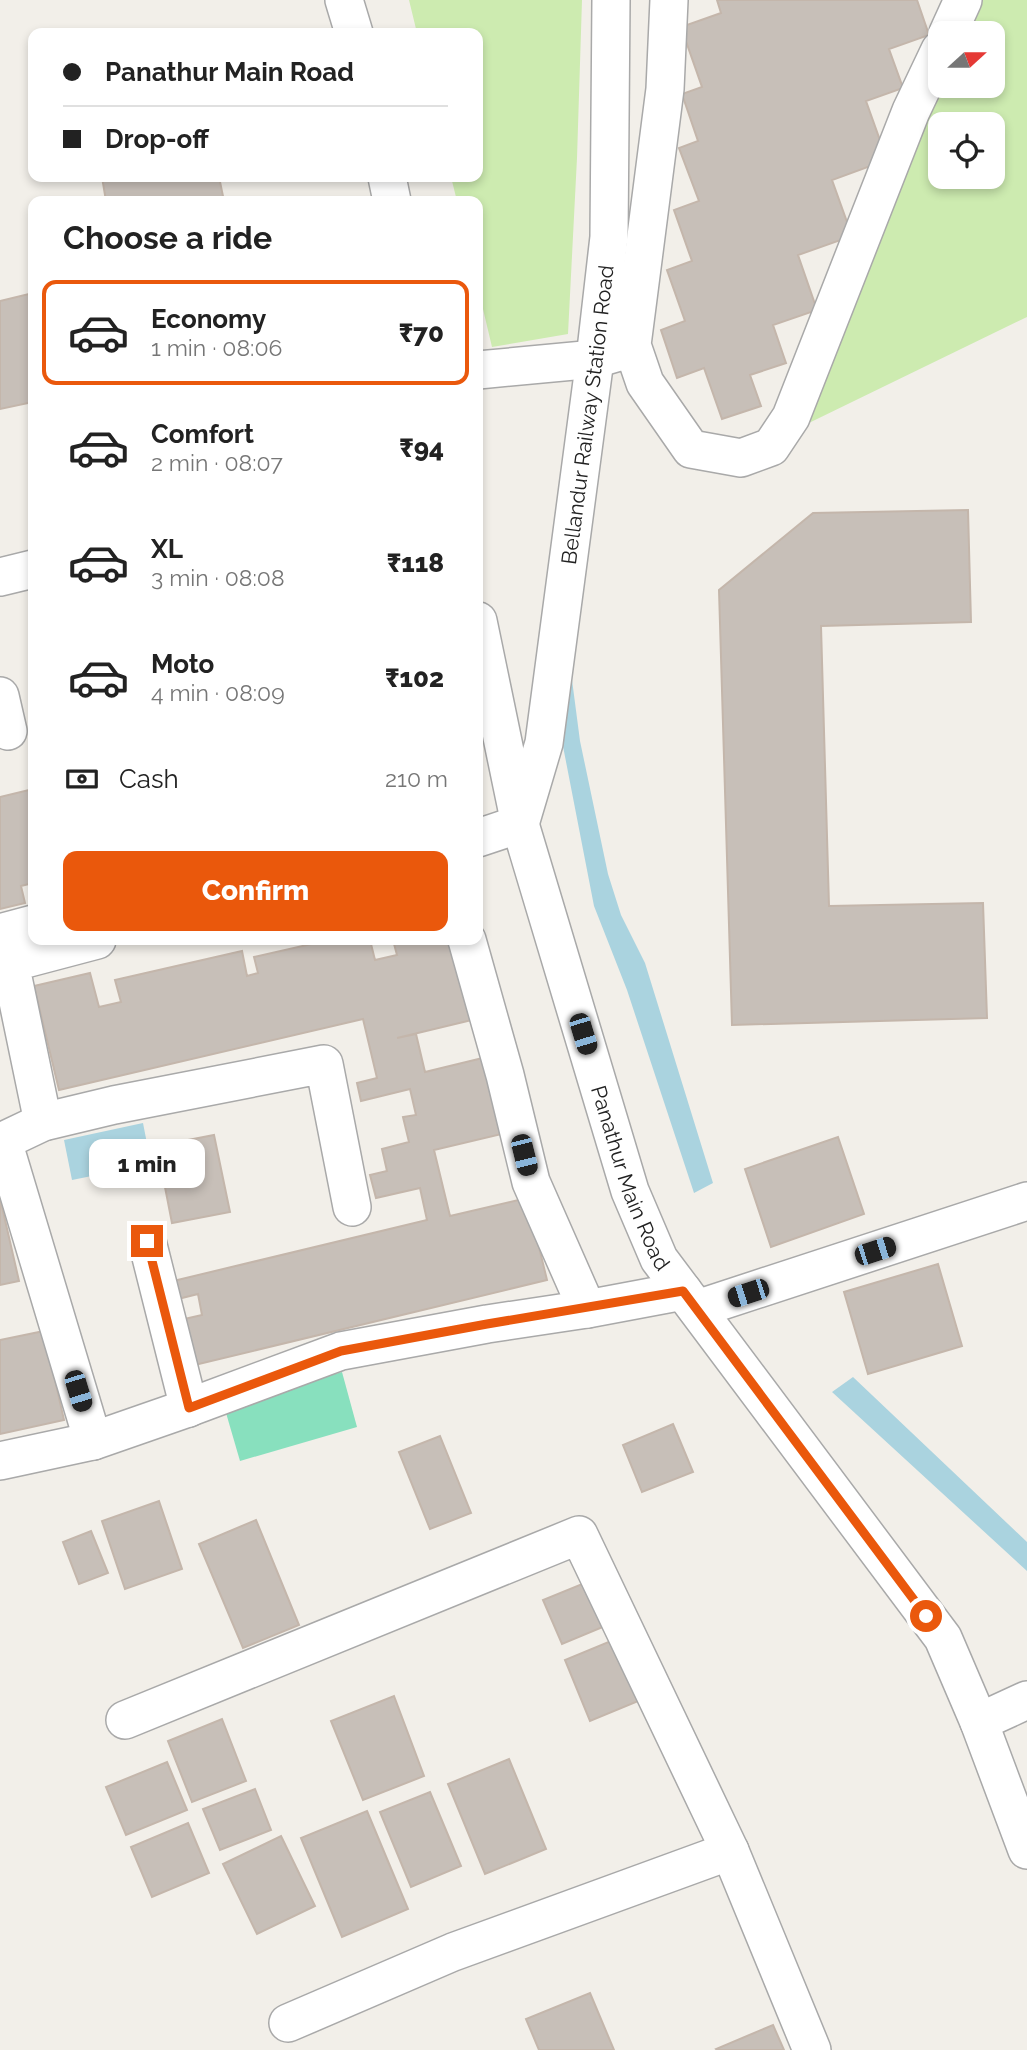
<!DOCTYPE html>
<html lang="en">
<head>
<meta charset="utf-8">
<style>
	body { margin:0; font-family:Raleway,sans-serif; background:#f2f2f2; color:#222; height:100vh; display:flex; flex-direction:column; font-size:26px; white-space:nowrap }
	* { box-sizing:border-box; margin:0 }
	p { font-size:23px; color:#767676 }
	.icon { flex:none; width:38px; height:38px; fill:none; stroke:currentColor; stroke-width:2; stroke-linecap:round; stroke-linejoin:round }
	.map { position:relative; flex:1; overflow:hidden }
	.side { position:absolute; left:28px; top:196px; width:455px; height:749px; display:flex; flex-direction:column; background:#fff; border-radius:14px; box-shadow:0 4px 10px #0003 }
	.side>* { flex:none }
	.banner { position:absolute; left:28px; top:28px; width:455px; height:154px; border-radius:14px; box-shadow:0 4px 10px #0003; display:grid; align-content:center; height:154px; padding:0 35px; background:#fff }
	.needle { width:46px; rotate:69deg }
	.fabs { position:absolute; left:928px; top:21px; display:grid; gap:14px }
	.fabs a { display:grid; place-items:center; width:77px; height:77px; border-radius:14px; background:#fff; box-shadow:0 4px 10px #0003; font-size:35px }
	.end { position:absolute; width:32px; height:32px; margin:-16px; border:9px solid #ea580c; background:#fff; box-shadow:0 0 0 4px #fff }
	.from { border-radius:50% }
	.bubble { position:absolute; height:49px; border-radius:14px; background:#fff; box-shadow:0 4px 10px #0003; font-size:23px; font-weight:800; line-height:49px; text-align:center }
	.car { position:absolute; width:21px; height:42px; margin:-21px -10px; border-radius:9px; box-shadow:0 0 5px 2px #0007; background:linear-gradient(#222 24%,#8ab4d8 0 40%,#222 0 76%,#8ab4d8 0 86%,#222 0) }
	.banner b { display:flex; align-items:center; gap:24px; height:66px; font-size:26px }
	.banner b+b { border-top:2px solid #e0e0e0 }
	.banner i { width:18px; height:18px; background:#222 }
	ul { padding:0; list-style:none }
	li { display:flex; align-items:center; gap:21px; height:105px; margin:0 14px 10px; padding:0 21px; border:4px solid transparent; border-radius:14px }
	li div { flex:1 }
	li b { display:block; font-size:26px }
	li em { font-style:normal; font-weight:800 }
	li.current { border-color:#ea580c }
	li>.icon { width:63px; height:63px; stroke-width:1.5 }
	h2 { padding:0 35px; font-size:32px; line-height:84px }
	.pay { display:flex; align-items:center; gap:18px; height:77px; padding:0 35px; font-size:26px }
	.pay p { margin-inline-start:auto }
	.cta { display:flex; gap:14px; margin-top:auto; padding:14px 35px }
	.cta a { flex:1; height:80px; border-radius:14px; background:#ea580c; color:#fff; font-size:28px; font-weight:800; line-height:80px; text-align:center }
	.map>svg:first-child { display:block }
	.grass { fill:#cdebb0; fill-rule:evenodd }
	.pitch { fill:#88e0be }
	.water { fill:#aad3df }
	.building { fill:#c7bfb8; stroke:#c4b6ab; stroke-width:2 }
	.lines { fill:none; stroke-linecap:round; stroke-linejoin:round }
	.minor-casing { stroke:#a9a9a9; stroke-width:40 }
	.minor { stroke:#fff; stroke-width:37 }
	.route { stroke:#ea580c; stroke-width:9 }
	.labels { text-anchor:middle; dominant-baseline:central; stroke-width:5; stroke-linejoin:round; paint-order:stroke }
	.street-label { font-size:21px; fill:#222; stroke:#fff }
</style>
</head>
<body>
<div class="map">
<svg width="1027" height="2050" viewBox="0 0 1027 2050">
	<rect width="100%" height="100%" fill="#f2efe9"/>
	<path class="grass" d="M 409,0 L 582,0 L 577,158 L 568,334 L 492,347 L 478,288 L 478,201 L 457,201 L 451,177 L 478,177 L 478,33 L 417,33 Z
		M 975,0 L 1027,0 L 1027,317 L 778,438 L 940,86 L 992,86 L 992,33 L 960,33 ZM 940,124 L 992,124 L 992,177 L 940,177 Z"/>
	<path class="pitch" d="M 342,1372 L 357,1427 L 240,1461 L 224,1406 Z"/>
	<path class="water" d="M 569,657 L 580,741 L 608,874 L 621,915 L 645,963 L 713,1183 L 694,1193 L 627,990 L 594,906 L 555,705 Z
		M 143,1123 L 151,1164 L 72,1180 L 64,1140 Z
		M 853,1377 L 1027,1542 L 1027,1571 L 832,1392 Z"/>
	<path class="building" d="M 717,0 L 917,0 L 929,35 L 889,49 L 903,88 L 866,101 L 887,160 L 832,180 L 852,236 L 798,255 L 817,310 L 773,325 L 786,363 L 750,375 L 761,406 L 722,419 L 704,368 L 677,378 L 661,330 L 685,321 L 667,270 L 692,261 L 674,210 L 699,201 L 679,148 L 698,141 L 682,94 L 702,87 L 681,27 L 721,13 Z
		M 102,177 L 219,177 L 224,201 L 106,201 Z
		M 33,293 L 33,402 L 0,409 L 0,301 Z
		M 968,510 L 971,622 L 821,626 L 829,906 L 983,903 L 987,1018 L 732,1025 L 719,590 L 813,513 Z
		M 33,789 L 33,883 L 21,886 L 25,903 L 0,909 L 0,797 Z
		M 329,940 L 370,940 L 375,960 L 397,955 L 393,940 L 458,940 L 476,1019 L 397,1038 L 416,1034 L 425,1072 L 495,1055 L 514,1131 L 434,1150 L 450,1216 L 527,1198 L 547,1280 L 182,1368 L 171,1322 L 202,1315 L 198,1294 L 170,1301 L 165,1283 L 427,1220 L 420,1188 L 376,1198 L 370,1175 L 387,1171 L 382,1149 L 409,1142 L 403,1117 L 416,1115 L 410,1089 L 361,1101 L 357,1083 L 377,1078 L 363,1019 L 59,1090 L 34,986 L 90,973 L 99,1007 L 121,1002 L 115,980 L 242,951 L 247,976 L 258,973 L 254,957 Z
		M 214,1135 L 230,1212 L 172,1223 L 157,1146 Z
		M 838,1137 L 864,1214 L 771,1247 L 745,1169 Z
		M 0,1198 L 19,1281 L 0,1285 Z
		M 938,1264 L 962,1346 L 868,1374 L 844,1292 Z
		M 44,1331 L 64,1420 L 0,1434 L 0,1340 Z
		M 673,1424 L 693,1472 L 642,1492 L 623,1445 Z
		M 440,1436 L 471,1513 L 430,1529 L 399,1452 Z
		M 159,1501 L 182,1569 L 125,1589 L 102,1521 Z
		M 256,1520 L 299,1625 L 243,1648 L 199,1544 Z
		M 91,1531 L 108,1573 L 79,1584 L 63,1542 Z
		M 592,1580 L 610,1624 L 562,1644 L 543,1600 Z
		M 623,1636 L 648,1697 L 590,1721 L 565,1660 Z
		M 394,1696 L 424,1776 L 363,1800 L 331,1721 Z
		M 222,1719 L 246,1781 L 192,1802 L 168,1741 Z
		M 509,1759 L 546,1849 L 485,1874 L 448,1784 Z
		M 167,1762 L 187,1810 L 126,1835 L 106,1787 Z
		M 255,1789 L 271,1830 L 220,1850 L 203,1809 Z
		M 430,1792 L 461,1866 L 411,1887 L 380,1812 Z
		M 367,1811 L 408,1909 L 342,1937 L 301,1838 Z
		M 188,1823 L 209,1873 L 152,1897 L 131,1847 Z
		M 281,1836 L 315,1906 L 257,1934 L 223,1864 Z
		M 590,1993 L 614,2050 L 539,2050 L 526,2019 Z
		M 773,2025 L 784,2050 L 717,2050 L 716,2049 Z"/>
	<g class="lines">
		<g class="minor-casing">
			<g id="minor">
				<path d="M 344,0 L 354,33"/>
				<path d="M 669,0 L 665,89 L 632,345 L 645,383 L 691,449 L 741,458 L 771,447 L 791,417 L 911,111 L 940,50"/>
				<path d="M 948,33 L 963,0"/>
				<path d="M 387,177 L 392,201"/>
				<path d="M 478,370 L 595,359 L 619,352"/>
				<path d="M 0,577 L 33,569"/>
				<path id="s1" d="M 478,621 L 520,824 L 630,1191 L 659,1259 L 943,1638 L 979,1722 L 1027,1850"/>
				<path d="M 0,696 L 8,731"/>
				<path id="s2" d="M 478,838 L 520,824 L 544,743 L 595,359 L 609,237 L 611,0"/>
				<path d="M 0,933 L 33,924"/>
				<path d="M 43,1122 L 10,963 L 97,940"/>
				<path d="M 3,1141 L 43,1122 L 114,1105 L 324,1064 L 352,1207"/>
				<path d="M 0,1142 L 3,1141 L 93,1441"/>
				<path d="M 147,1241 L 189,1408"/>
				<path d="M 587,1309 L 683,1291"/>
				<path d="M 697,1309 L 1027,1201"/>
				<path d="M 0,1461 L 93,1441 L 185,1409 L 341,1351 L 487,1324 L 587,1309 L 531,1182 L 505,1075 L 467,940"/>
				<path d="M 125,1720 L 579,1535 L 730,1851 L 812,2050"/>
				<path d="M 979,1722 L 1027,1700"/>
				<path d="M 288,2023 L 453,1952 L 730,1851"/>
			</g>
		</g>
		<use href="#minor" class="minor"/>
	</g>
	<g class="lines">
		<path class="route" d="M 147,1241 L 189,1408 L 341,1351 L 487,1324 L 683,1291 L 926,1616"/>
	</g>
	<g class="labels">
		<g class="street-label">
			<text stroke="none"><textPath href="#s2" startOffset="460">Bellandur Railway Station Road</textPath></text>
			<text stroke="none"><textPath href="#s1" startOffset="578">Panathur Main Road</textPath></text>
		</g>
	</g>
</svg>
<div class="fabs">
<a><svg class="needle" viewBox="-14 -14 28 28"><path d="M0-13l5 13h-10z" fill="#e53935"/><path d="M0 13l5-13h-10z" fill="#767676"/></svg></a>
<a><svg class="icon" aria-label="locate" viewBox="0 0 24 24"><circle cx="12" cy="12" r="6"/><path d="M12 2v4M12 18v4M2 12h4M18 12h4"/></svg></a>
</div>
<i class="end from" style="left:926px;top:1616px"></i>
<i class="end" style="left:147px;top:1241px"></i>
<div class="bubble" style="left:89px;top:1139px;width:116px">1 min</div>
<i class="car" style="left:583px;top:1034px;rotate:163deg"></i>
<i class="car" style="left:524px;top:1155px;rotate:166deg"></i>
<i class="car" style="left:875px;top:1251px;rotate:72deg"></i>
<i class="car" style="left:748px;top:1293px;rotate:252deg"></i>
<i class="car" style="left:78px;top:1391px;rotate:163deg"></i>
<div class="banner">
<b><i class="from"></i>Panathur Main Road</b>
<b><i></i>Drop-off</b>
</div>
<section class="side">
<h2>Choose a ride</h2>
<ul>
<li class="current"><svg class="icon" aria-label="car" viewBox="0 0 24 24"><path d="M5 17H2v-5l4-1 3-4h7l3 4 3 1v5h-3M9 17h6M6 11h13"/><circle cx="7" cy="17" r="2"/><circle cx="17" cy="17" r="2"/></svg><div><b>Economy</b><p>1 min · 08:06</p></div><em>₹70</em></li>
<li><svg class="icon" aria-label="car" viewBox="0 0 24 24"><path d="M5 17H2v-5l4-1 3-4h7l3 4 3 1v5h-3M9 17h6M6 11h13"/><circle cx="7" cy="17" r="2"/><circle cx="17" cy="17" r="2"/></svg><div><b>Comfort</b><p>2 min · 08:07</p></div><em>₹94</em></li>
<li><svg class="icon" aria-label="car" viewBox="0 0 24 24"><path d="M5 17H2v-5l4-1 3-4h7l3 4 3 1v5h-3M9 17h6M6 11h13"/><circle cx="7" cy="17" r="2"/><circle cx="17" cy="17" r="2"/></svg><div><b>XL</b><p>3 min · 08:08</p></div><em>₹118</em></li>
<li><svg class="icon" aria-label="car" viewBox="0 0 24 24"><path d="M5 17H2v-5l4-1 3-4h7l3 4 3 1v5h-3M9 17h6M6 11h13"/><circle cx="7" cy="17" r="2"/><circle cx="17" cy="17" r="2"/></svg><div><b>Moto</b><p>4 min · 08:09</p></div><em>₹102</em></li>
</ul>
<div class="pay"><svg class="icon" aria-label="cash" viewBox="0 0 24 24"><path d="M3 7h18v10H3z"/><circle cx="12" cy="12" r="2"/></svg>Cash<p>210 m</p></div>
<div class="cta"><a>Confirm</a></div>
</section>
</div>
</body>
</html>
